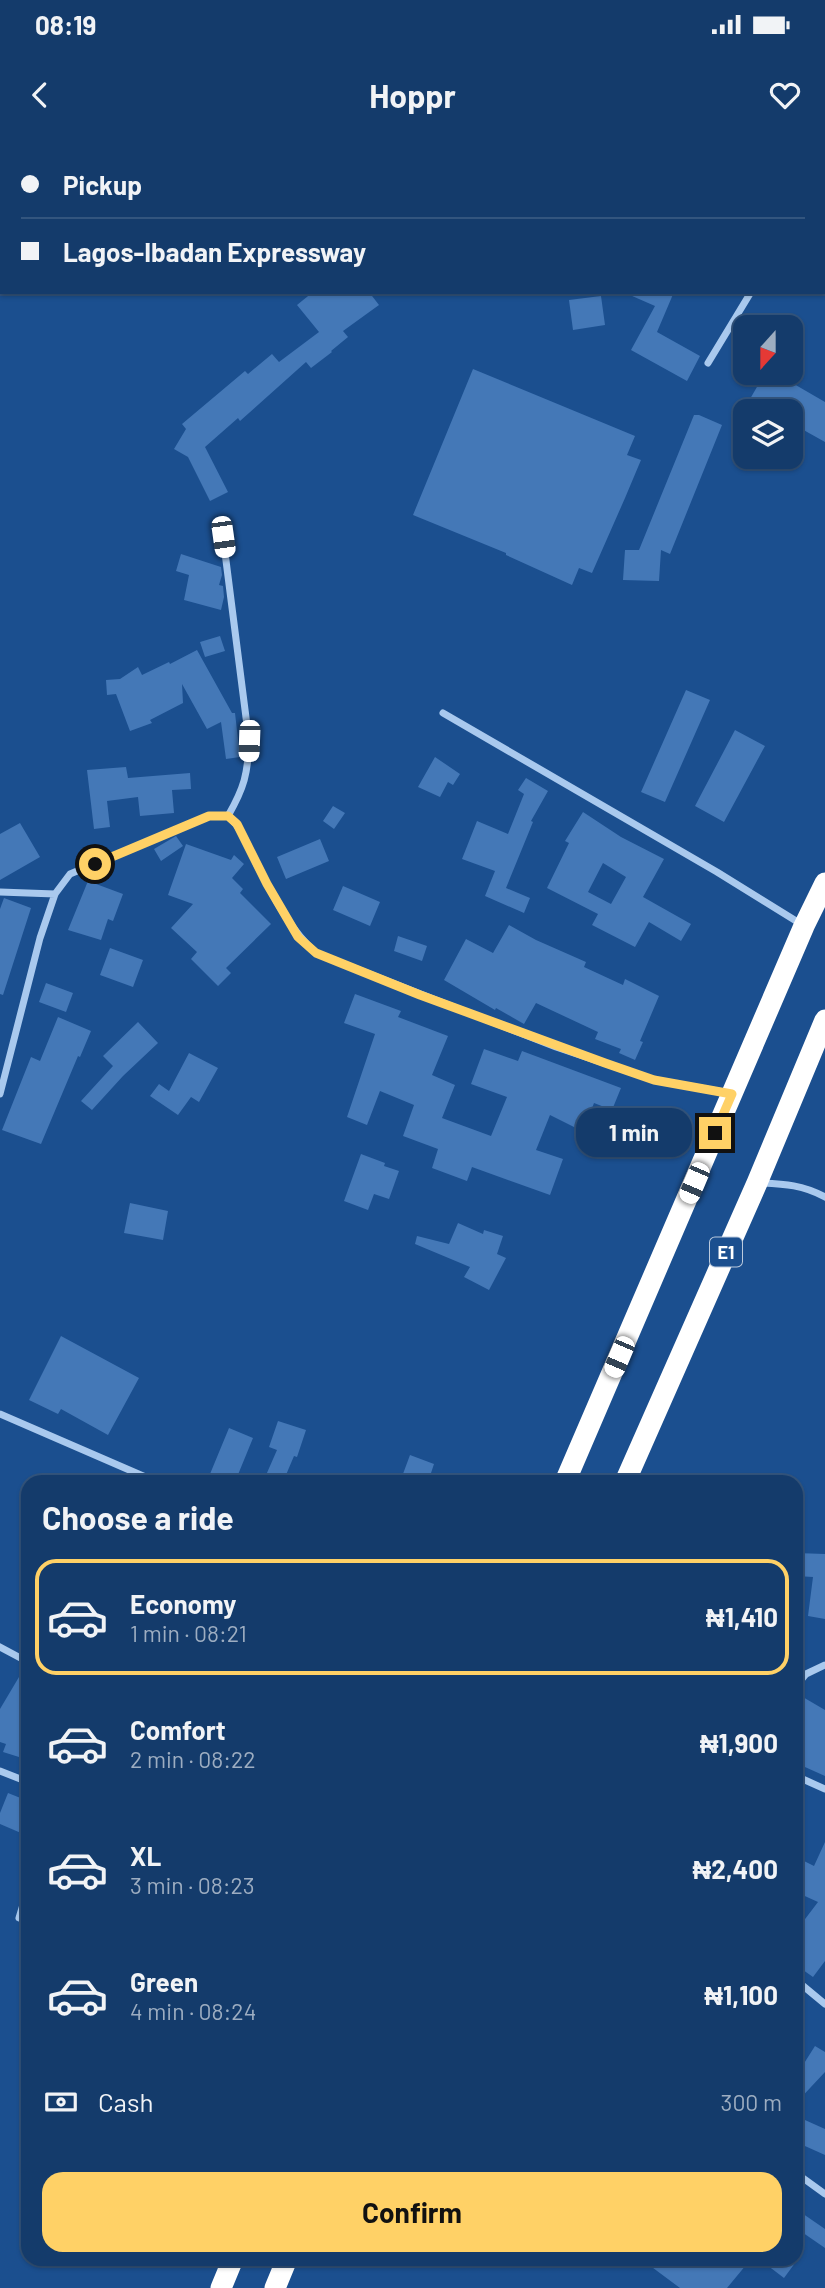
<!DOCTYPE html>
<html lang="en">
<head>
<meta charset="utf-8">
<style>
	body { margin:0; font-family:Barlow,sans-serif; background:#1d4271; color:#f1f3f6; height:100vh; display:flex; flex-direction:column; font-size:26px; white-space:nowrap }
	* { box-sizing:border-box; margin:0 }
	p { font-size:23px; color:#9dadc1 }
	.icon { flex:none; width:38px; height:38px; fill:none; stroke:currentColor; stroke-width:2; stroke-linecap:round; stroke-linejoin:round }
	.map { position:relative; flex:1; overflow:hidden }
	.drawer { position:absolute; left:21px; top:1335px; width:782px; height:791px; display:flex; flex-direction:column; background:#143b6b; border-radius:21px; box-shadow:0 2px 5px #0004,0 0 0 2px #33557e }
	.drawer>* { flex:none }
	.banner { position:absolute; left:0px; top:0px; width:826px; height:154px; box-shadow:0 2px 5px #0004,0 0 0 2px #33557e; display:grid; align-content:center; height:154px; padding:0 21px; background:#143b6b }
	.needle { width:46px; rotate:201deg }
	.tools { position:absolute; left:733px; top:175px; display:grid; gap:14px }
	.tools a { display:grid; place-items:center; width:70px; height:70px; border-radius:14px; background:#143b6b; box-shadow:0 2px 5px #0004,0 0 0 2px #33557e; font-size:35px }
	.end { position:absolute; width:32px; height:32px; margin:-16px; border:9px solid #ffd166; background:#111; box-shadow:0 0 0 4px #111 }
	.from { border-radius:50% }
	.bubble { position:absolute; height:49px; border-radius:21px; background:#143b6b; box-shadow:0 2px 5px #0004,0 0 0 2px #33557e; font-size:23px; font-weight:700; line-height:49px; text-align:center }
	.car { position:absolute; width:21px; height:42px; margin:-21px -10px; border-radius:9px; box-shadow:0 0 5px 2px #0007; background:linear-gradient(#fff 24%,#345 0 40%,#fff 0 76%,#345 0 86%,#fff 0) }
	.banner b { display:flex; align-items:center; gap:24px; height:66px; font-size:26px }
	.banner b+b { border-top:2px solid #33557e }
	.banner i { width:18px; height:18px; background:#f1f3f6 }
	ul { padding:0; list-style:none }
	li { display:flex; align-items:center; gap:21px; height:116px; margin:0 14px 10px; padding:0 7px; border:4px solid transparent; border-radius:21px }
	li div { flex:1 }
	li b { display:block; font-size:26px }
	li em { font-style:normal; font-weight:700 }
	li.active { border-color:#ffd166 }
	li>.icon { width:63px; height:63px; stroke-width:1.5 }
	h2 { padding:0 21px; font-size:32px; line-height:84px }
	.pay { display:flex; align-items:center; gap:18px; height:77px; padding:0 21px; font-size:26px }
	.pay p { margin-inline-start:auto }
	.cta { display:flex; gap:14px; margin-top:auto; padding:14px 21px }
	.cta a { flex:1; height:80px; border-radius:21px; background:#ffd166; color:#111; font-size:28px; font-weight:700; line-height:80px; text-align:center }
	.status { display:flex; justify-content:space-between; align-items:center; height:49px; padding:0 35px; background:#143b6b; direction:ltr }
	.status svg { height:19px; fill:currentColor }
	header { display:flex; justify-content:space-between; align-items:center; height:91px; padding:0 21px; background:#143b6b; font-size:32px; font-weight:700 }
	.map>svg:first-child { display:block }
	.building { fill:#4478b7; fill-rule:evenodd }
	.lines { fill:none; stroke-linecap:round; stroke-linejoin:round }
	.minor { stroke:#a9c9ee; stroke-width:7 }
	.motorway { stroke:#fff; stroke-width:21 }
	.route { stroke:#ffd166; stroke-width:9 }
	.labels { text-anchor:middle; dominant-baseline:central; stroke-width:6; stroke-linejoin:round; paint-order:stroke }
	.shield { fill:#1b4f8f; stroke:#bbcadd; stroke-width:2 }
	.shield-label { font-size:18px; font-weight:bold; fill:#fff }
</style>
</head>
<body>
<div class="status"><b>08:19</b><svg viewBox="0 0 49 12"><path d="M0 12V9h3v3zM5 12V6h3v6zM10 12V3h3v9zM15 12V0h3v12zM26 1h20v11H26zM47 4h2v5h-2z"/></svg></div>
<header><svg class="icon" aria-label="back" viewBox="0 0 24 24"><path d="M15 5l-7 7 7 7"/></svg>Hoppr<svg class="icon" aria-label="heart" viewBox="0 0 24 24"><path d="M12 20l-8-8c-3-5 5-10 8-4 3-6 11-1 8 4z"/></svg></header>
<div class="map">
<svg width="825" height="2148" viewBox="0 0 825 2148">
	<rect width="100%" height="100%" fill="#1b4f8f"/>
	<path class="building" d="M 313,152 L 369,152 L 379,165 L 343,191 L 348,197 L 331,211 L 332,212 L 311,228 L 306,222 L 240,281 L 238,278 L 205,307 L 228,352 L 210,361 L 188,317 L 174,309 L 186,289 L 182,284 L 245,231 L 248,234 L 272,214 L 279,222 L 319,192 L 297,165 Z
		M 623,152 L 674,152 L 657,192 L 700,216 L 687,241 L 631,210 L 655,166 Z
		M 601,156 L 605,185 L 573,190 L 569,160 Z
		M 473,229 L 635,296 L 627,315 L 641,320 L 625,358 L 592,433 L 579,428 L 572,445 L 506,415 L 506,413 L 413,375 Z
		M 765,233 L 775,233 L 825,262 L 825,302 L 791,283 L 791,271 L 771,271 L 750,259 Z
		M 694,275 L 699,275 L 722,285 L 670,414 L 661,410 L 659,441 L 623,440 L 625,410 L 639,410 Z
		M 181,414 L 221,427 L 222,435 L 219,445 L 223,446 L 224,457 L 221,470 L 184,460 L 189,435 L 176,431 Z
		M 220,496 L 225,511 L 205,517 L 200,502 Z
		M 197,510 L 232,573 L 235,573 L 240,617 L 226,619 L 221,582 L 207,589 L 182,544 L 183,563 L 150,580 L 152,583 L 130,591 L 116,554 L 107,555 L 106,540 L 120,539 L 138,527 L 142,535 L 169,522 L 170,524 Z
		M 686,550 L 710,560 L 665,662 L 641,652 Z
		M 735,590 L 765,606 L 724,682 L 695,666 Z
		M 435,617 L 460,634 L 453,645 L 448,642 L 440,657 L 418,647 Z
		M 126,627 L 128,638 L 190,633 L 191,649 L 172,650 L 174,673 L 140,676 L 138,657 L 107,661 L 110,687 L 94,689 L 87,630 Z
		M 526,638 L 548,651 L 531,681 L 533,682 L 506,748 L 530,758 L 524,773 L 485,756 L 495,731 L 462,719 L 477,681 L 508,694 L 524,654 L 518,650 Z
		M 333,666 L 345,673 L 334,689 L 323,681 Z
		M 583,672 L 621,697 L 664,719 L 643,757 L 691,784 L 681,801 L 649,782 L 635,807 L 592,785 L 598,774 L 547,748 L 569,703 L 565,701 ZM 603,723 L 626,737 L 611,764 L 588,752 Z
		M 20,683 L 40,717 L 0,740 L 0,694 Z
		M 176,696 L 183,706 L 161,721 L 154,709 Z
		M 320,699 L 329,721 L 286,739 L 277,717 Z
		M 186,704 L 231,720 L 234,715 L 244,724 L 232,738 L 243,749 L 240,753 L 271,784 L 226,828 L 231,833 L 218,846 L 191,819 L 197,812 L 171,788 L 193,764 L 168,755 Z
		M 88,741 L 123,754 L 113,781 L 108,779 L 101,800 L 68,790 Z
		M 343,746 L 380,762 L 370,786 L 333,770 Z
		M 4,758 L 31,768 L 3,855 L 0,854 L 0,769 Z
		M 509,785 L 536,800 L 586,822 L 584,827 L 623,845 L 625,839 L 659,856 L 640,901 L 643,902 L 635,920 L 619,913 L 621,909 L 595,899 L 598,892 L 536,863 L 524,884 L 496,868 L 495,870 L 444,840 L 466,799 L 493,813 Z
		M 398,796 L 427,806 L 422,821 L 394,811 Z
		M 110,808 L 143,820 L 133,847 L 100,835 Z
		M 46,843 L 73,853 L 66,872 L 39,862 Z
		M 355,854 L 401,871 L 398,877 L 448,896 L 432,935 L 455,945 L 442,978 L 491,996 L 507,957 L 471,944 L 484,909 L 518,921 L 522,911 L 621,948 L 612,970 L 594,963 L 590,974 L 586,973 L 578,989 L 550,975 L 536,1010 L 563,1019 L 550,1055 L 472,1027 L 467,1041 L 432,1028 L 438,1009 L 403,996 L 414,965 L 380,951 L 367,985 L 347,977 L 375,894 L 344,883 Z
		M 58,877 L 91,891 L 80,917 L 78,916 L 41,1004 L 2,990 L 31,917 L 40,921 Z
		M 138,882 L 158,903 L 123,936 L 92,970 L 81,961 L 113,926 L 103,916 Z
		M 189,913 L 218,928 L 199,962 L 191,957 L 178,975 L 150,956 L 159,944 L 169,951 Z
		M 361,1014 L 385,1023 L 384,1026 L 399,1031 L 389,1059 L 374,1054 L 368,1070 L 344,1061 Z
		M 130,1063 L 168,1071 L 163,1100 L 124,1093 Z
		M 458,1083 L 483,1094 L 484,1090 L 503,1096 L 497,1114 L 506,1118 L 489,1150 L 464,1137 L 470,1127 L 415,1104 L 417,1096 L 449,1104 Z
		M 61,1196 L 139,1238 L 108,1295 L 61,1269 L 58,1274 L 29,1260 Z
		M 278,1281 L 306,1290 L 297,1317 L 294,1316 L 283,1342 L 263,1342 L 277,1310 L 269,1307 Z
		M 229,1288 L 253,1298 L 235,1342 L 229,1342 L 210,1334 Z
		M 410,1315 L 434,1324 L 428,1342 L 400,1342 Z
		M 796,1413 L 825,1414 L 825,1479 L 808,1476 L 813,1437 L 796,1436 Z
		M 19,1537 L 28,1543 L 28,1589 L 19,1617 L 3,1612 L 6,1604 L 0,1602 L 0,1569 Z
		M 796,1553 L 825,1570 L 825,1636 L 796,1623 Z
		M 8,1653 L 28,1661 L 28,1696 L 0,1684 L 0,1673 Z
		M 825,1702 L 825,1821 L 813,1837 L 796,1825 L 796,1791 L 818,1762 L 796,1752 L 796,1717 L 814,1726 Z
		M 815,1906 L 825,1912 L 825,1932 L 796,1963 L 796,1936 Z
		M 796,1976 L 825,1989 L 825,2015 L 796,2002 Z
		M 796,2069 L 825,2089 L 825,2108 L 796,2088 Z
		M 641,2119 L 751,2119 L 727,2148 L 680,2148 Z
		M 759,2119 L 798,2119 L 784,2138 Z"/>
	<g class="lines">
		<path class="minor" d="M 152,0 L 152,2
			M 538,2 L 538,0
			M 824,32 L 825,31
			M 708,223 L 751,152
			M 216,383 L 223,397 L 249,601 C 248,634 244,648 228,676
			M 443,573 L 717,732 L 801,784
			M 0,752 L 55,754
			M 0,954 L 40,798 L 55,754 L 70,734 L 209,676 L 228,676 C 242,688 248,706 256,723 C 273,755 289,789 316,813 L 556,907 L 654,940 L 729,953
			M 761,1043 C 785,1044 803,1045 825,1057
			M 0,1274 L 157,1342
			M 0,1507 L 28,1522
			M 796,1546 L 806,1534 L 825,1525
			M 0,1631 L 28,1642
			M 796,1636 L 825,1649
			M 19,1778 L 28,1748
			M 796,1840 L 825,1864
			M 796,2033 L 825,2054"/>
		<path class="motorway" d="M 565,1342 L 804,786 L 825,743
			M 625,1342 L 757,1043 L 825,880
			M 221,2148 L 233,2119
			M 275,2148 L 287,2119"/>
	</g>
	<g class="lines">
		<path class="route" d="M 95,724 L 209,676 L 228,676 L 237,684 L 267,744 L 298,797 L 316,813 L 420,855 L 605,923 L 654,940 L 732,954 L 715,993"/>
	</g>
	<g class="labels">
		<rect class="shield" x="710" y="1097.5" width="32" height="29" rx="5"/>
		<g class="shield-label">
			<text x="726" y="1112">E1</text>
		</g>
	</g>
</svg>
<div class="tools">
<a><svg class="needle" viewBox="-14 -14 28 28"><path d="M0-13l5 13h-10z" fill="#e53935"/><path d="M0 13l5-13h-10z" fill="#9dadc1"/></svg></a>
<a><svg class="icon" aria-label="layers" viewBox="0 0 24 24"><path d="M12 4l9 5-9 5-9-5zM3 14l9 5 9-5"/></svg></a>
</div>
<i class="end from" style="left:95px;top:724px"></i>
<i class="end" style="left:715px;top:993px"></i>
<div class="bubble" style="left:576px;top:968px;width:116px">1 min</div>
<i class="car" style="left:223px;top:397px;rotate:172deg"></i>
<i class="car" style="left:249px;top:601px;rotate:182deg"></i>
<i class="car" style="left:694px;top:1043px;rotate:203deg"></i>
<i class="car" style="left:619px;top:1217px;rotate:203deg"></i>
<div class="banner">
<b><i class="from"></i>Pickup</b>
<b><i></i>Lagos-Ibadan Expressway</b>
</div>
<section class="drawer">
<h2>Choose a ride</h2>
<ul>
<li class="active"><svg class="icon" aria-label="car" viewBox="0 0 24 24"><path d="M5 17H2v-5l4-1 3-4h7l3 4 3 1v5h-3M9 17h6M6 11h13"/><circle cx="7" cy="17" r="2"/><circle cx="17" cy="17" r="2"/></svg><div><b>Economy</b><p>1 min · 08:21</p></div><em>₦1,410</em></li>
<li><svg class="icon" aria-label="car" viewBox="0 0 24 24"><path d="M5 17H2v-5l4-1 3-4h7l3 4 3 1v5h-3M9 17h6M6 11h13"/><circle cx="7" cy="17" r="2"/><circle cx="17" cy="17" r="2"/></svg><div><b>Comfort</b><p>2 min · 08:22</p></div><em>₦1,900</em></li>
<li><svg class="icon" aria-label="car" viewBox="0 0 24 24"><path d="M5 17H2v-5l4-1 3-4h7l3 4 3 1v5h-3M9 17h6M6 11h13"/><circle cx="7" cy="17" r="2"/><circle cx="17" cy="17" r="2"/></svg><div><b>XL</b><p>3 min · 08:23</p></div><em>₦2,400</em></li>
<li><svg class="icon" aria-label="car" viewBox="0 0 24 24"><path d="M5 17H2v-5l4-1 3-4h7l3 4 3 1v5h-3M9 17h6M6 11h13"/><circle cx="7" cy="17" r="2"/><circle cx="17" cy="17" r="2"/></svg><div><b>Green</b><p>4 min · 08:24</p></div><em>₦1,100</em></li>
</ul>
<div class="pay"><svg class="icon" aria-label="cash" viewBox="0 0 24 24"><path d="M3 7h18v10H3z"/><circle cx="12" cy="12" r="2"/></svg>Cash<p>300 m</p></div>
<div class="cta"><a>Confirm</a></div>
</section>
</div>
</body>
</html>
